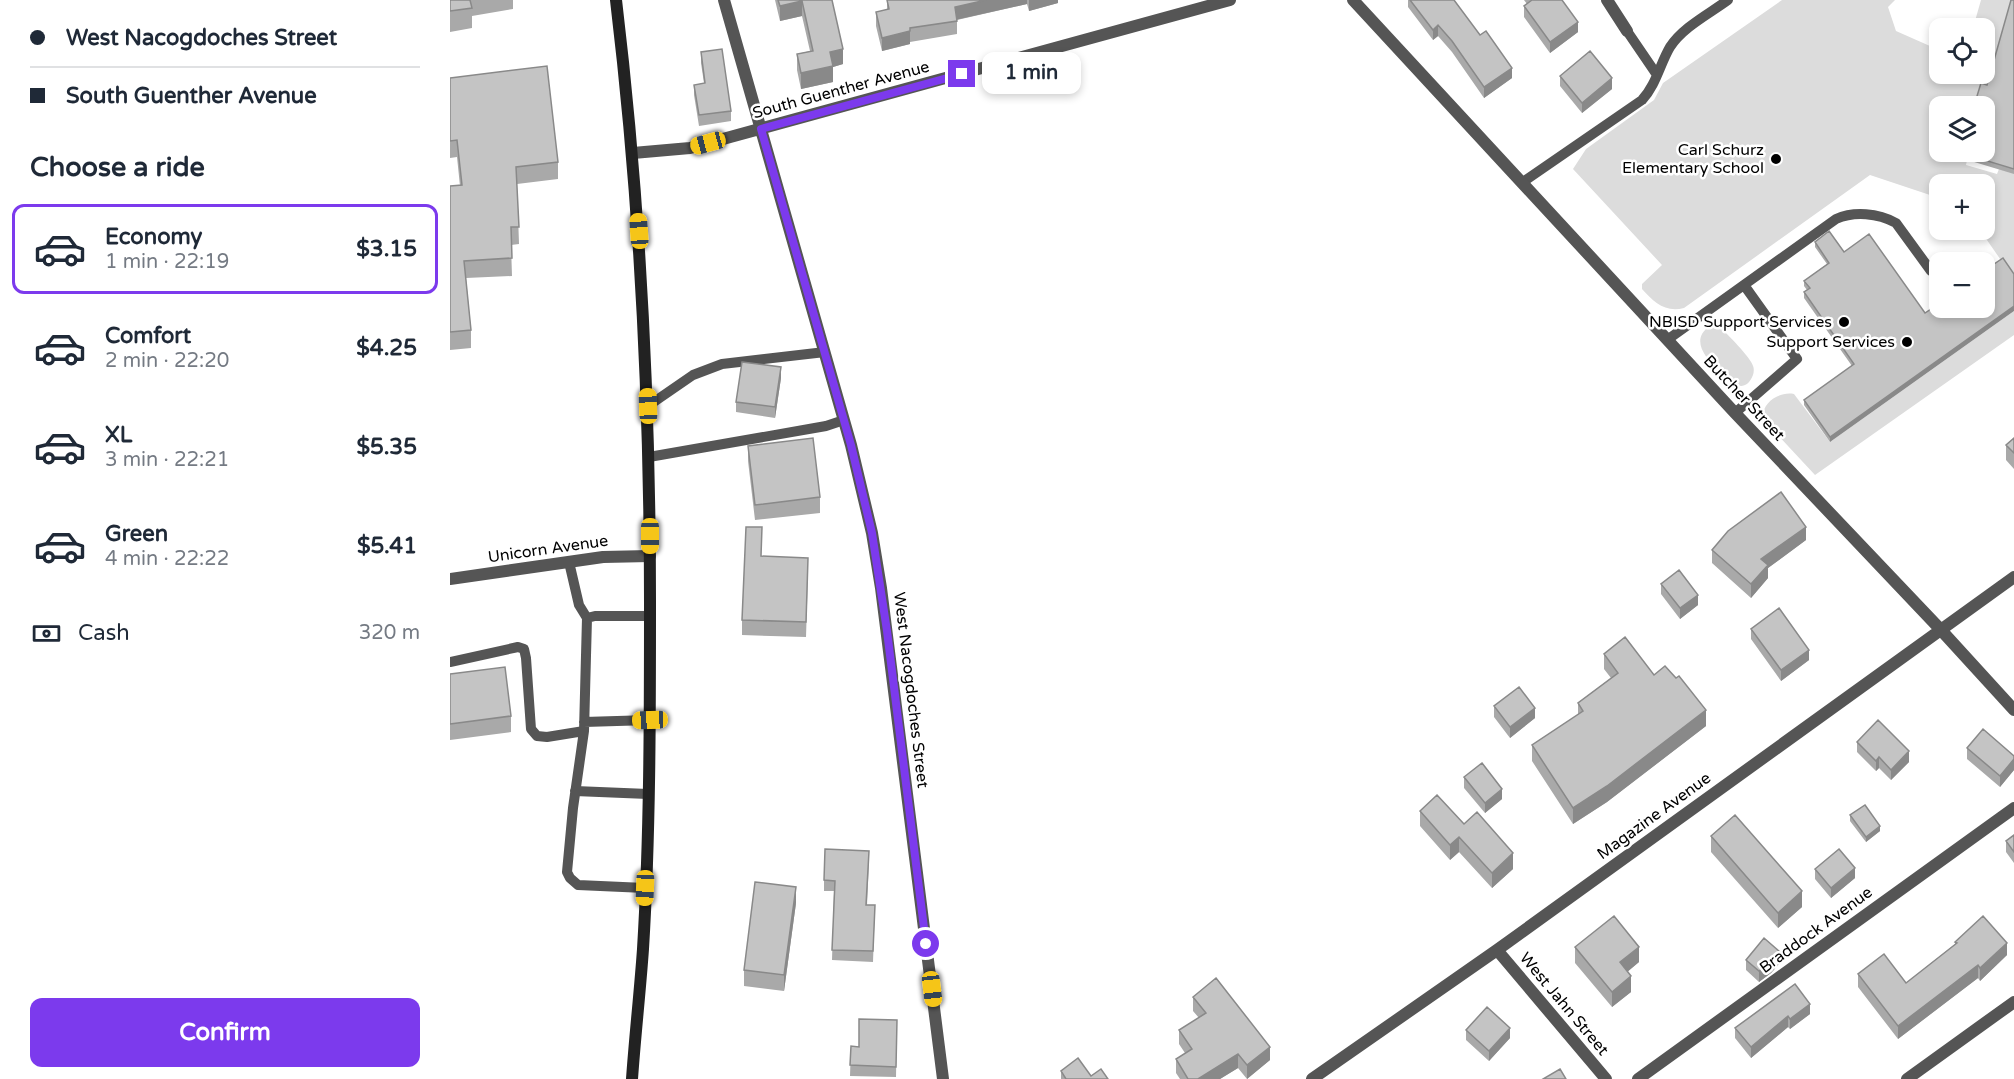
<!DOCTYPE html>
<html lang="en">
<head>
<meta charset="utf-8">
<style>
	body { margin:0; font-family:"Varela Round",sans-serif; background:#f2f2f3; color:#1f2937; height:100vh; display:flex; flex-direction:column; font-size:22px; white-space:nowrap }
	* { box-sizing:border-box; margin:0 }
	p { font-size:20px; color:#747a83 }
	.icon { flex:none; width:33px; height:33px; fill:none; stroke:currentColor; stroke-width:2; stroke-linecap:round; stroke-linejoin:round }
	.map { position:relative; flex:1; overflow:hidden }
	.sheet { display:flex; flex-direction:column; background:#fff; width:450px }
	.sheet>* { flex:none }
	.top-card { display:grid; align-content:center; height:132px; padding:0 30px; background:#fff }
	.controls { position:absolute; left:1479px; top:18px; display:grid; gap:12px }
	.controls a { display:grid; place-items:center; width:66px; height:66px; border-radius:12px; background:#fff; box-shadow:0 3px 9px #0003; font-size:30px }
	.end { position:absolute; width:27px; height:27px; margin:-14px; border:8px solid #7c3aed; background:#fff; box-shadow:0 0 0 3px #fff }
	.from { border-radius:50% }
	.bubble { position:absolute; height:42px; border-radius:12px; background:#fff; box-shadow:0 3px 9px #0003; font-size:20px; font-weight:700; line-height:42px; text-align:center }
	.car { position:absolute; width:18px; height:36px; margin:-18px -9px; border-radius:8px; box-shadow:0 0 4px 2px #0007; background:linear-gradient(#f5c518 24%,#345 0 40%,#f5c518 0 76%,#345 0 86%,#f5c518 0) }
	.top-card b { display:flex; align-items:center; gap:21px; height:57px; font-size:22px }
	.top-card b+b { border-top:2px solid #e0e1e3 }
	.top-card i { width:15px; height:15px; background:#1f2937 }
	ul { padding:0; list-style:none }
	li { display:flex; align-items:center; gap:18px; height:90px; margin:0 12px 9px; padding:0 18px; border:3px solid transparent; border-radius:12px }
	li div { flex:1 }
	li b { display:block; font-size:22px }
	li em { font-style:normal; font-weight:700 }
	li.selected { border-color:#7c3aed }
	li>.icon { width:54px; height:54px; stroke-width:1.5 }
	h2 { padding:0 30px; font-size:27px; line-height:72px }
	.pay { display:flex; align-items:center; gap:15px; height:66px; padding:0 30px; font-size:22px }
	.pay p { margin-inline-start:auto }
	.button { display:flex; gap:12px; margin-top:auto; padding:12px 30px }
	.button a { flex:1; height:69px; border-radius:12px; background:#7c3aed; color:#fff; font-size:24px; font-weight:700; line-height:69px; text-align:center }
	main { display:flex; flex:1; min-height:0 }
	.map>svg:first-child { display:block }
	.green { fill:#dcdcdc }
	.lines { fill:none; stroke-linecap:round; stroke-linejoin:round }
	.service { stroke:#555; stroke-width:10 }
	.minor { stroke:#555; stroke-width:12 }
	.secondary { stroke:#222; stroke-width:12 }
	.wall { fill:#a9a9a9 }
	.shaded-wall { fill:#898989 }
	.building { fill:#c4c4c4; stroke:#898989; stroke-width:1.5 }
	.route { stroke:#7c3aed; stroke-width:8 }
	.poi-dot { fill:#000; stroke:#fff; stroke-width:2 }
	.labels { text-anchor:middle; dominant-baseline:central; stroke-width:5; stroke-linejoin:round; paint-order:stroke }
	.street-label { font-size:16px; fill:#000; stroke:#fff }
	.poi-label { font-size:16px; fill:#000; stroke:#fff; text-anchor:end }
</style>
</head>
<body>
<main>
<section class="sheet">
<div class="top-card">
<b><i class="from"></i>West Nacogdoches Street</b>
<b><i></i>South Guenther Avenue</b>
</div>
<h2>Choose a ride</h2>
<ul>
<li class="selected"><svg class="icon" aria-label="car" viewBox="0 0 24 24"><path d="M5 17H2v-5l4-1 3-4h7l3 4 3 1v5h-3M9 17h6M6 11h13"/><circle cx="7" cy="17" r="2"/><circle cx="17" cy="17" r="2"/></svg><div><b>Economy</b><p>1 min · 22:19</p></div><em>$3.15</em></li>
<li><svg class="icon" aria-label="car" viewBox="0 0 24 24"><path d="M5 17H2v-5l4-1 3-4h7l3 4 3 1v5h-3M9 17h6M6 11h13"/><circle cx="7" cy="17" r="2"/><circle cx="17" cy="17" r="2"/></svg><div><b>Comfort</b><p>2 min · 22:20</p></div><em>$4.25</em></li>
<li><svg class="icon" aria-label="car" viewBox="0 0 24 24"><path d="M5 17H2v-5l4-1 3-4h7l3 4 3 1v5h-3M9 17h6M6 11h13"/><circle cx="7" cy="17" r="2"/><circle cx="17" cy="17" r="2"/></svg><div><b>XL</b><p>3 min · 22:21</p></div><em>$5.35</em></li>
<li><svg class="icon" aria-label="car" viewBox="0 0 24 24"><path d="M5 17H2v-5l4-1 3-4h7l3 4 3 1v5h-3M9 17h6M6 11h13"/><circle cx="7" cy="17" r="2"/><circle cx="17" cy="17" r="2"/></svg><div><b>Green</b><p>4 min · 22:22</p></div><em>$5.41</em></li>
</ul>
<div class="pay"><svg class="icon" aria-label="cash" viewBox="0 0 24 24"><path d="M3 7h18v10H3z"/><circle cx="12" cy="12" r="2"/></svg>Cash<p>320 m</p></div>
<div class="button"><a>Confirm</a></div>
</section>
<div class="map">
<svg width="1564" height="1079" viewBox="0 0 1564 1079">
	<rect width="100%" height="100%" fill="#fff"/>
	<path class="green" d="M 1332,0 L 1445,0 L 1438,7 L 1446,31 L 1489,50 L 1490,74 L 1530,74 L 1540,81 L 1526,106 L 1490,106 L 1490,152 L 1513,152 L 1517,160 L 1516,165 L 1547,174 L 1549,169 L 1564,173 L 1564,279 L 1530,230 L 1534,230 L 1534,184 L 1490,184 L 1489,198 L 1420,175 L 1234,308 C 1215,313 1204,302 1192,289 L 1192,284 L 1212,265 L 1123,169 L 1136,149 L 1204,100 L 1213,83 Z
		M 1531,0 L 1562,0 L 1545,60 C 1533,54 1535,41 1534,28 L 1523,28 Z
		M 1564,311 L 1564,335 L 1365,475 L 1313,419 C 1311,403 1329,391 1344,394 L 1380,442 Z
		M 1260,326 C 1264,326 1265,325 1269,327 C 1275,331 1302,359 1303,366 C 1304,368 1304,372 1303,375 C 1294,398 1276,379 1267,369 C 1255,357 1240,339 1260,326 Z"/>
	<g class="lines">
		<path class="service" d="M 1177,31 L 1207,75
			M 1073,182 L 1192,100 C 1206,85 1210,64 1220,47 C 1233,27 1259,14 1278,0
			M 1217,340 L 1386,219 C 1404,211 1428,213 1446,223 L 1481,271
			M 198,406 L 243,375 L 272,364 L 375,352
			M 1285,413 L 1347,359 L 1294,285
			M 199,457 L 376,426 L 394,420
			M 119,562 L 129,605 L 137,618
			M 0,662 L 68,647 L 74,649 L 76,658 L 81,729 L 87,736 L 97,737 L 134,731
			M 134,722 L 200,720
			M 125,791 L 198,794
			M 195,888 L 128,885 L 120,878 L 117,872 L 123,808 L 134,731 L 137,618 L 145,616 L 200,616"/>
		<path class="minor" d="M 274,0 L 401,445 L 422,533 L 431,588 L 493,1079
			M 903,0 L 1285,413 L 1491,630 L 1564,710
			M 1157,0 L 1177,31
			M 183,153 L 240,148 L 780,0
			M 0,579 L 153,557 L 200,556
			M 1047,950 L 1156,1079
			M 862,1079 L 1047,950 L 1564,577
			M 1188,1079 L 1564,808
			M 1457,1079 L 1564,1002"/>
		<path class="secondary" d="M 166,0 C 190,200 200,400 200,602 C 200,717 200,834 193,949 C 190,992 185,1036 182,1079"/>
	</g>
	<path class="wall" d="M 0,0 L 63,0 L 63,9 L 22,16 L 22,28 L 0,32 Z
		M 325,0 L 382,0 L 393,64 L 383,67 L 383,82 L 351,89 L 347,70 L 347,54 L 360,51 L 352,16 L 330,21 Z
		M 437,0 L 608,0 L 608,3 L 579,11 L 577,4 L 507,20 L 507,34 L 460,42 L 460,44 L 432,51 L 426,26 L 426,12 L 437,10 Z
		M 958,0 L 1004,0 L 1062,78 L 1034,98 L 1002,52 L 988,36 L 983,40 L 958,7 Z
		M 1074,0 L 1112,0 L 1128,32 L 1100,53 L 1074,17 L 1074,6 L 1077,4 Z
		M 1564,0 L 1564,174 L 1511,158 L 1511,153 L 1537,85 Z
		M 251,52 L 281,111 L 281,121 L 249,126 L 244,95 L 244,85 L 254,83 L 251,63 Z
		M 1110,76 L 1162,89 L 1132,113 L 1110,86 Z
		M 0,78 L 108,162 L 108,179 L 67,184 L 69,244 L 61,245 L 62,276 L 16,278 L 21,330 L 21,348 L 0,350 L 0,186 L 10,186 L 7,157 L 0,158 Z
		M 1365,242 L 1394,252 L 1475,313 L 1380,442 L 1354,405 L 1354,400 L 1402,366 L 1354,298 L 1354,292 L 1357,290 L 1354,286 L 1354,281 L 1377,264 L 1365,247 Z
		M 331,378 L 325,418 L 286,412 L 286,402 Z
		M 1564,438 L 1564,469 L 1556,460 L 1556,445 Z
		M 298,446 L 370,497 L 370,513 L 305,520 L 298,461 Z
		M 1356,540 L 1318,568 L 1318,578 L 1301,598 L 1262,563 L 1262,550 Z
		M 312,556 L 358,573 L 356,637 L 292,635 L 292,620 Z
		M 1211,584 L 1248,605 L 1230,619 L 1211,594 Z
		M 1301,629 L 1359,660 L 1331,681 L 1301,639 Z
		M 1154,654 L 1204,675 L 1256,726 L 1157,802 L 1123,824 L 1082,761 L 1082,745 L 1128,715 L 1128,703 L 1161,678 L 1154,669 Z
		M 0,674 L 61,716 L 61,732 L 0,740 Z
		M 1044,706 L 1085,718 L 1060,738 L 1044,717 Z
		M 1407,742 L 1459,762 L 1441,780 L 1429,768 L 1426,771 L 1407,752 Z
		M 1517,748 L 1564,756 L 1564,770 L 1550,787 L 1517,759 Z
		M 1014,777 L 1052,799 L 1035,813 L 1014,788 Z
		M 970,811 L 1014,824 L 1063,869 L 1042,888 L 1009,852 L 1000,860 L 970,826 Z
		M 1400,815 L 1430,831 L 1416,842 L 1400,821 Z
		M 1564,835 L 1564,863 L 1556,852 L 1556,841 Z
		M 1261,836 L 1352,907 L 1328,928 L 1261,852 Z
		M 419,861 L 417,905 L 425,905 L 423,962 L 382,960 L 384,891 L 374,891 L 374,880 Z
		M 1365,869 L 1405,878 L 1381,898 L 1365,879 Z
		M 346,903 L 334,991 L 294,986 L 294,970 Z
		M 1505,942 L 1557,955 L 1530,981 L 1528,978 L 1448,1039 L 1408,987 L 1408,974 L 1456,983 L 1505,944 Z
		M 1125,947 L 1189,962 L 1177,972 L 1181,992 L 1162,1007 L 1125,963 Z
		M 1296,960 L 1330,963 L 1321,973 L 1309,982 L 1296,970 Z
		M 1345,984 L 1360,1014 L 1340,1029 L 1338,1027 L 1301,1058 L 1285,1038 L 1285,1028 Z
		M 743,997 L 820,1060 L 797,1079 L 788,1068 L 770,1079 L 730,1079 L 726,1073 L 726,1059 L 735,1053 L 729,1044 L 729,1030 L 749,1018 L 743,1011 Z
		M 447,1020 L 446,1077 L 400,1076 L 401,1046 L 409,1047 Z
		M 1016,1030 L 1060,1038 L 1039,1061 L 1016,1040 Z
		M 611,1071 L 641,1076 L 658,1079 L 611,1079 Z"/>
	<path class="shaded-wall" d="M 536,0 L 577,0 L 577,4 L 505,20 L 505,7 Z
		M 579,0 L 608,0 L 608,3 L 579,11 Z
		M 352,1 L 352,16 L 330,21 L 330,6 Z
		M 1128,22 L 1128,32 L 1100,53 L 1100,42 Z
		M 988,25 L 988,36 L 983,40 L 983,30 Z
		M 460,31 L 460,44 L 432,51 L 432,38 Z
		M 393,49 L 393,64 L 383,67 L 383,82 L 351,89 L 351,73 L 380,52 Z
		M 1062,68 L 1062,78 L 1034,98 L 1034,87 Z
		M 1162,78 L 1162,89 L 1132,113 L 1132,103 Z
		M 1564,306 L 1564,311 L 1380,442 L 1380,437 Z
		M 331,367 L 331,378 L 325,418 L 325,407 Z
		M 1356,527 L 1356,540 L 1318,568 L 1318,578 L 1301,598 L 1301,584 L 1311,559 Z
		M 1248,595 L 1248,605 L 1230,619 L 1230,608 Z
		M 1359,650 L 1359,660 L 1331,681 L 1331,670 Z
		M 1085,708 L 1085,718 L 1060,738 L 1060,727 Z
		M 1256,710 L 1256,726 L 1157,802 L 1123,824 L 1123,808 Z
		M 1459,751 L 1459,762 L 1441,780 L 1441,770 Z
		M 1429,757 L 1429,768 L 1426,771 L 1426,761 Z
		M 1564,759 L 1564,770 L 1550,787 L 1550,776 Z
		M 1052,789 L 1052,799 L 1035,813 L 1035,803 Z
		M 1430,826 L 1430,831 L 1416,842 L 1416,837 Z
		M 1009,837 L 1009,852 L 1000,860 L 1000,845 Z
		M 1063,853 L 1063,869 L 1042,888 L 1042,873 Z
		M 1405,868 L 1405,878 L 1381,898 L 1381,888 Z
		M 346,887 L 346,903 L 334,991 L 334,975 Z
		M 1352,891 L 1352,907 L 1328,928 L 1328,913 Z
		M 1557,943 L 1557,955 L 1530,981 L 1530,968 Z
		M 1189,947 L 1189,962 L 1170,978 L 1170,962 Z
		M 1330,952 L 1330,963 L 1321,973 L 1309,982 L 1309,971 Z
		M 1528,965 L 1528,978 L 1448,1039 L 1448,1026 Z
		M 1181,976 L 1181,992 L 1162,1007 L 1162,992 Z
		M 1360,1004 L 1360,1014 L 1340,1029 L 1340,1019 Z
		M 1338,1016 L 1338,1027 L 1301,1058 L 1301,1047 Z
		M 1060,1028 L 1060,1038 L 1039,1061 L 1039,1051 Z
		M 820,1047 L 820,1060 L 797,1079 L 797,1065 Z
		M 788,1054 L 788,1068 L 770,1079 L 748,1079 Z"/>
	<path class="building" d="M 0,0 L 20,0 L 22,8 L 0,11 Z
		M 328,0 L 382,0 L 393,49 L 380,52 L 383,66 L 351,73 L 347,54 L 363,51 L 352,1 L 330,6 Z
		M 437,0 L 536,0 L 505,7 L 507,21 L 460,28 L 460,31 L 432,38 L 426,12 L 439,9 Z
		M 960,0 L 1004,0 L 1030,35 L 1036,31 L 1062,68 L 1034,87 L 1002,41 L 988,25 L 983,30 Z
		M 1082,0 L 1112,0 L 1128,22 L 1100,42 L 1074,6 Z
		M 1561,0 L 1564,0 L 1564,169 L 1511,153 L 1511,152 L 1534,152 L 1534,106 L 1524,106 L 1531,83 L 1537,85 Z
		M 272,49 L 281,111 L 249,115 L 244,85 L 255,83 L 251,52 Z
		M 1140,51 L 1162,78 L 1132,103 L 1110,76 Z
		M 97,66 L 108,162 L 66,167 L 69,227 L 61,227 L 62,258 L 14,261 L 21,330 L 0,332 L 0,186 L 12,185 L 7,140 L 0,141 L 0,78 Z
		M 1379,231 L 1394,252 L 1419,234 L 1475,313 L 1490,303 L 1490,308 L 1534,308 L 1534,271 L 1553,258 L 1564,274 L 1564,306 L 1380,437 L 1354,400 L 1404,364 L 1354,292 L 1360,288 L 1354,281 L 1379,263 L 1365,242 Z
		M 292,362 L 331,367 L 325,407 L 286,402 Z
		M 363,438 L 370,497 L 305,505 L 298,446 Z
		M 1564,438 L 1564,453 L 1556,445 Z
		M 1331,492 L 1356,527 L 1311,559 L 1318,565 L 1301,584 L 1262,550 L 1278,531 Z
		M 296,527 L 312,527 L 311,556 L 358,558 L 356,622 L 292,620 Z
		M 1229,570 L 1248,595 L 1230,608 L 1211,584 Z
		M 1329,608 L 1359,650 L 1331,670 L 1301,629 Z
		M 1175,637 L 1204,675 L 1215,666 L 1226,678 L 1229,676 L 1256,710 L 1157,786 L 1123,808 L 1082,745 L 1133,711 L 1128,703 L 1168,673 L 1154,654 Z
		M 55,667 L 61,716 L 0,724 L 0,674 Z
		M 1069,687 L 1085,708 L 1060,727 L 1044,706 Z
		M 1428,720 L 1459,751 L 1441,770 L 1429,757 L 1426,761 L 1407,742 Z
		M 1533,729 L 1564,756 L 1564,759 L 1550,776 L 1517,748 Z
		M 1032,763 L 1052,789 L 1035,803 L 1014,777 Z
		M 987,795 L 1014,824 L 1027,812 L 1063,853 L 1042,873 L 1009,837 L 1000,845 L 970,811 Z
		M 1415,805 L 1430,826 L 1416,837 L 1400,815 Z
		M 1285,815 L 1352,891 L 1328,913 L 1261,836 Z
		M 1564,835 L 1564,852 L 1556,841 Z
		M 375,849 L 419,851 L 416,905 L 425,905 L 423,951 L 382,950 L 385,881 L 374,880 Z
		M 1389,849 L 1405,868 L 1381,888 L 1365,869 Z
		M 305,882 L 346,887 L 334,975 L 294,970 Z
		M 1164,916 L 1189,947 L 1170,962 L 1181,976 L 1162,992 L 1125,947 Z
		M 1533,916 L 1557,943 L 1530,968 L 1528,965 L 1448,1026 L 1408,974 L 1434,954 L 1456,983 L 1507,943 L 1505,942 Z
		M 1314,938 L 1330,952 L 1321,962 L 1309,971 L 1296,960 Z
		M 766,978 L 820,1047 L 797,1065 L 788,1054 L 748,1079 L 738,1079 L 726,1059 L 742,1049 L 729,1030 L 756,1013 L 743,997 Z
		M 1345,984 L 1360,1004 L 1340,1019 L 1338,1016 L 1301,1047 L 1285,1028 Z
		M 1037,1007 L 1060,1028 L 1039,1051 L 1016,1030 Z
		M 409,1019 L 447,1020 L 446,1067 L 400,1065 L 401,1046 L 409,1047 Z
		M 628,1058 L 641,1076 L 651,1069 L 658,1079 L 616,1079 L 611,1071 Z
		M 1110,1069 L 1116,1079 L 1093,1079 Z"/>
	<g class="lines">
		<path class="route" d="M 476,944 L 437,631 L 422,533 L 401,445 L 311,129 L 512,74"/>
	</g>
	<g class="poi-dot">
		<circle cx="1326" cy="159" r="6"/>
		<circle cx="1394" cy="322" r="6"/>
		<circle cx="1457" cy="342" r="6"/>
	</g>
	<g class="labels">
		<g class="street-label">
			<text transform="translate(391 90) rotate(-15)">South Guenther Avenue</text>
			<text transform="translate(1294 398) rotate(47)">Butcher Street</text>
			<text transform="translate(98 549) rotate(-8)">Unicorn Avenue</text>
			<text transform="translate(461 690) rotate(83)">West Nacogdoches Street</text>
			<text transform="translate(1204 816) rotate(-36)">Magazine Avenue</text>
			<text transform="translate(1366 930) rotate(-36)">Braddock Avenue</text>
			<text transform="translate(1114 1004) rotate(50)">West Jahn Street</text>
		</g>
		<g class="poi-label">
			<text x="1314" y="150">Carl Schurz<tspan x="1314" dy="18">Elementary School</tspan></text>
			<text x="1382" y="322">NBISD Support Services</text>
			<text x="1445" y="342">Support Services</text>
		</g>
	</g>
</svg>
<div class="controls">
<a><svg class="icon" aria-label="locate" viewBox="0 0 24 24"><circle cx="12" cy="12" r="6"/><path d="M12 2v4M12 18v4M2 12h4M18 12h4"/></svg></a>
<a><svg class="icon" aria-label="layers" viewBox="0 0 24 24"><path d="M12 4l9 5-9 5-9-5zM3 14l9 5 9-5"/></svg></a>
<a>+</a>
<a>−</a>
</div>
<i class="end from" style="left:476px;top:944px"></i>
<i class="end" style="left:512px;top:74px"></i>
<div class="bubble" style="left:532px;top:52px;width:99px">1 min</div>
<i class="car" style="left:258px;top:143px;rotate:255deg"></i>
<i class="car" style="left:189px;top:231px;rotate:356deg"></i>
<i class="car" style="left:198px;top:406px;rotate:358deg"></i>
<i class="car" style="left:200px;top:536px;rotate:180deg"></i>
<i class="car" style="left:200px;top:720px;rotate:268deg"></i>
<i class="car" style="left:195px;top:888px;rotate:182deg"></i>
<i class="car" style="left:482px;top:989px;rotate:173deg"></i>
</div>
</main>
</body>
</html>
